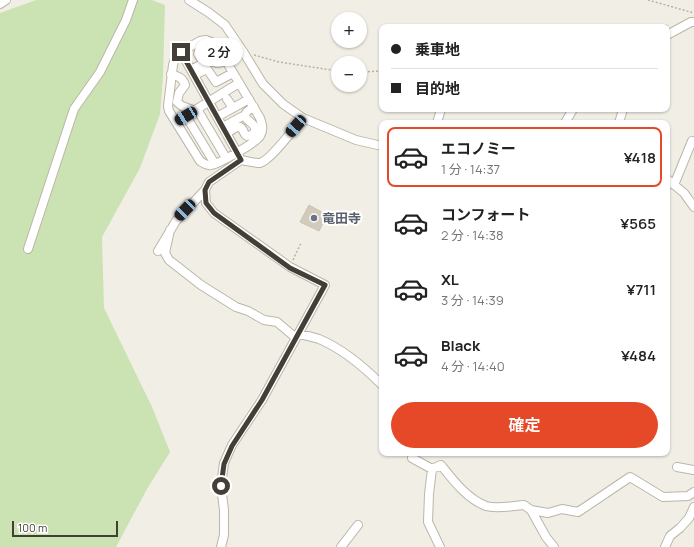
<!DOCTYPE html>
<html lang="ja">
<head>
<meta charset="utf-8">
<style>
	body { margin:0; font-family:Manrope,"Noto Sans JP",sans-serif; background:#f6f6f6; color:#222; height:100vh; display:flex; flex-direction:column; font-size:15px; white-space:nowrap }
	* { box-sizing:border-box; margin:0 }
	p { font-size:13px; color:#767676 }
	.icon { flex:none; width:22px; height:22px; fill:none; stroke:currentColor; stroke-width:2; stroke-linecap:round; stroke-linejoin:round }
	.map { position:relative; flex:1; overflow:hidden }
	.details { position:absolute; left:379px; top:120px; width:291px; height:336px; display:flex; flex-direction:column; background:#fff; border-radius:8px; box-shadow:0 1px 3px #0004 }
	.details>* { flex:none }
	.top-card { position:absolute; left:379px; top:24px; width:291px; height:88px; border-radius:8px; box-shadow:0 1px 3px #0004; display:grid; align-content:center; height:88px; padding:0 12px; background:#fff }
	.fabs { position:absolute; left:331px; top:12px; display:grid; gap:8px }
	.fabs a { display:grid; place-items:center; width:36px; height:36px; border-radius:50%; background:#fff; box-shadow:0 1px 3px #0004; font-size:20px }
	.scale { position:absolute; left:12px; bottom:10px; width:106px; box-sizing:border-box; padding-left:4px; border:2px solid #433e36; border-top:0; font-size:11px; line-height:14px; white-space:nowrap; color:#433e36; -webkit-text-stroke:3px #fff; paint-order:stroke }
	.end { position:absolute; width:18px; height:18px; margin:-9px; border:5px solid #433e36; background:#fff; box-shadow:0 0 0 2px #fff }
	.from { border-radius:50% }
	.bubble { position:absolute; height:28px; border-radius:14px; background:#fff; box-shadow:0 1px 3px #0004; font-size:13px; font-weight:600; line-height:28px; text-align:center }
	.car { position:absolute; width:12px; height:24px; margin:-12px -6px; border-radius:5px; box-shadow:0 0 3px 1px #0007; background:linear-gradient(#222 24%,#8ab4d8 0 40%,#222 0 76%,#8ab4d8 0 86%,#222 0) }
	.top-card b { display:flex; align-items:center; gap:14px; height:38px; font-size:15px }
	.top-card b+b { border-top:1px solid #e0e0e0 }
	.top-card i { width:10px; height:10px; background:#222 }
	ul { padding:7px 0 0; list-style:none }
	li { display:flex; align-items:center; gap:12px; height:60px; margin:0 8px 6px; padding:0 4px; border:2px solid transparent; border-radius:8px }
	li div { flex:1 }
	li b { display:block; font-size:15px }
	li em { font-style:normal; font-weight:600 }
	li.selected { border-color:#e64928 }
	li>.icon { width:36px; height:36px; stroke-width:1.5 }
	.button { display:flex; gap:8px; margin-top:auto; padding:8px 12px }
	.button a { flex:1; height:46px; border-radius:24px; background:#e64928; color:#fff; font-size:16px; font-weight:600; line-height:46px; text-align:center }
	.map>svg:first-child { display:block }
	.green { fill:#cbe2b2 }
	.building { fill:#d2cabc; stroke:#ccc2b0 }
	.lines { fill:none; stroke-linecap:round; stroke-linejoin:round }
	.minor-casing { stroke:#bcb6a9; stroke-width:10 }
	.path { stroke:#bcb29c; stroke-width:1.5; stroke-dasharray:2 2; stroke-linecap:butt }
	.minor { stroke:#fff; stroke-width:8 }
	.route { stroke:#433e36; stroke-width:5 }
	.worship-dot { fill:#6b7280; stroke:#fff; stroke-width:1.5 }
	.labels { text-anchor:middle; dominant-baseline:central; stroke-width:4; stroke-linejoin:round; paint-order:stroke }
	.worship-label { font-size:13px; font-weight:bold; fill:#5b616d; stroke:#fff; text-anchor:start }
</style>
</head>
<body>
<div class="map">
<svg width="694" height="547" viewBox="0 0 694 547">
	<rect width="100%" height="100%" fill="#f1eee6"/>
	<path class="green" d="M 36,0 L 152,0 L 165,5 L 163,76 L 160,114 L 140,168 L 102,237 L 104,308 L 152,407 L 170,452 L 147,489 L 116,547 L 0,547 L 0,13 Z"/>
	<path class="building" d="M 309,205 L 327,215 L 319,231 L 300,222 Z"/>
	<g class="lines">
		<g class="minor-casing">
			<path id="minor" d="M 189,0 L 208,12 L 225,25 L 244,53 L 263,84 L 283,104 L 303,118 L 356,140 L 382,146
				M 0,4 L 6,0
				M 667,35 L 691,22 L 694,22
				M 206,40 L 216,44 L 260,118 C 262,124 264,130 260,136 C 257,142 219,164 211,165 C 207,166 203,163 200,161 L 169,111 L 168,106 L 173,65 L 176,56 L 181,52 L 200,41 Z
				M 181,52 L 239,156
				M 191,70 L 204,63 L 198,54 C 200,50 209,44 211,52 C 212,55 211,57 211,60 C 217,65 220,64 226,59
				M 171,74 C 178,76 183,78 185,85 L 179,93 L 177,102 L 182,106 L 195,111
				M 194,75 L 207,69 L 216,82 L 233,73
				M 227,99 L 233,108
				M 197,109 L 226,158
				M 186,116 L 215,164
				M 217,117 L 249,99
				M 176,122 L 239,83
				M 437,123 L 441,109
				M 565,123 L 573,109
				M 619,123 L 623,109
				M 223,127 L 241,117
				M 226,133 C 230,132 236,126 240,127 C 245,129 243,139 251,135 C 253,134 255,132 255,130 C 257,121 232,118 254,107
				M 667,179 L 684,193 L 694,207
				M 674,185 L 692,141
				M 170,230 L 165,253 L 169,260 L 201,285 L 236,307 L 248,311 L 264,320 L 277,322 L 296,338
				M 28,249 L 74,109 L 100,72 L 126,20 L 133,0
				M 158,251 L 176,221 L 205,190
				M 298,334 C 305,335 313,337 319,339 C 343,349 364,367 382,385
				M 413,453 L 412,458 L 432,469
				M 677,467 L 694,470
				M 531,510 L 546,537 L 554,547
				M 221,547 L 224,535 L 224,510 L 221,486 L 224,463 L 232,445 L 262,400 L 325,285 L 290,267 L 214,213 L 206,203 L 205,190 L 209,182 L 241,160 C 247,161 254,163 260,163 C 270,161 295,127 303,118
				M 341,547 L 358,525
				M 440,547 L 428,522 L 429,494 L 432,469 L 441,465 C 453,480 467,499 486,506 C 496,509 513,506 524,505 L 531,510 L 548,513 L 562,509 L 578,512 L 630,477 L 663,497 L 688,496 L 694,492
				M 665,547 L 670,536 L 680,528 L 689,518 L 694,507"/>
		</g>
		<path class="path" d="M 648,0 L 694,13
			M 657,27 L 669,25
			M 254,55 L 279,62 L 338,71
			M 360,72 L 382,71
			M 293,260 L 301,243"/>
		<use href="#minor" class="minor"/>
	</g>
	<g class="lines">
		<path class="route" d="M 181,52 L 241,160 L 209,182 L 205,190 L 206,203 L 214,213 L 290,268 L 325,285 L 262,400 L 232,446 L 224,464 L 221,486"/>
	</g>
	<circle class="worship-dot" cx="314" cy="218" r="4"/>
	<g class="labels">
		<g class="worship-label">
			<text x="322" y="218">竜田寺</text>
		</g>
	</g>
</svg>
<div class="fabs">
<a>+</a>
<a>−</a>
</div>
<div class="scale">100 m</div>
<i class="end from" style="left:221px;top:486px"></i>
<i class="end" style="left:181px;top:52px"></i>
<div class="bubble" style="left:195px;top:38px;width:48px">2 分</div>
<i class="car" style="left:186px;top:116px;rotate:239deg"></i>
<i class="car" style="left:296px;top:126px;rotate:221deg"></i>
<i class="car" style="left:185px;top:210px;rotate:224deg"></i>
<div class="top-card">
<b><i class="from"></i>乗車地</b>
<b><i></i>目的地</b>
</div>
<section class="details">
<ul>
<li class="selected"><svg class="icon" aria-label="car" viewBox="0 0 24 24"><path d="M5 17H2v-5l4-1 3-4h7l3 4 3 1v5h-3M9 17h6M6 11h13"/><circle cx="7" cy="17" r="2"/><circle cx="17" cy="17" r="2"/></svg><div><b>エコノミー</b><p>1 分 · 14:37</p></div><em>¥418</em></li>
<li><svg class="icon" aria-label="car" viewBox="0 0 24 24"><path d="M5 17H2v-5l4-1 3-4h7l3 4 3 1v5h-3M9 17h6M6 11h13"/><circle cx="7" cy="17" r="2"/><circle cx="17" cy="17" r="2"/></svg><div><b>コンフォート</b><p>2 分 · 14:38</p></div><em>¥565</em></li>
<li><svg class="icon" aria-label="car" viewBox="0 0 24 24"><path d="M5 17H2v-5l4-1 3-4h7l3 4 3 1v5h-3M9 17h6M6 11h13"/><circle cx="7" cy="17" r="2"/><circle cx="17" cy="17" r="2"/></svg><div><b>XL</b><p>3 分 · 14:39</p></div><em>¥711</em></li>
<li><svg class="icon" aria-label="car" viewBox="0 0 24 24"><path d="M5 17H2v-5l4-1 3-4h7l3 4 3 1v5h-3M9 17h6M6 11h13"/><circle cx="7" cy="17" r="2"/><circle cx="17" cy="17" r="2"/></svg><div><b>Black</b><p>4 分 · 14:40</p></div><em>¥484</em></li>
</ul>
<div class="button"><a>確定</a></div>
</section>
</div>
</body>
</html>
